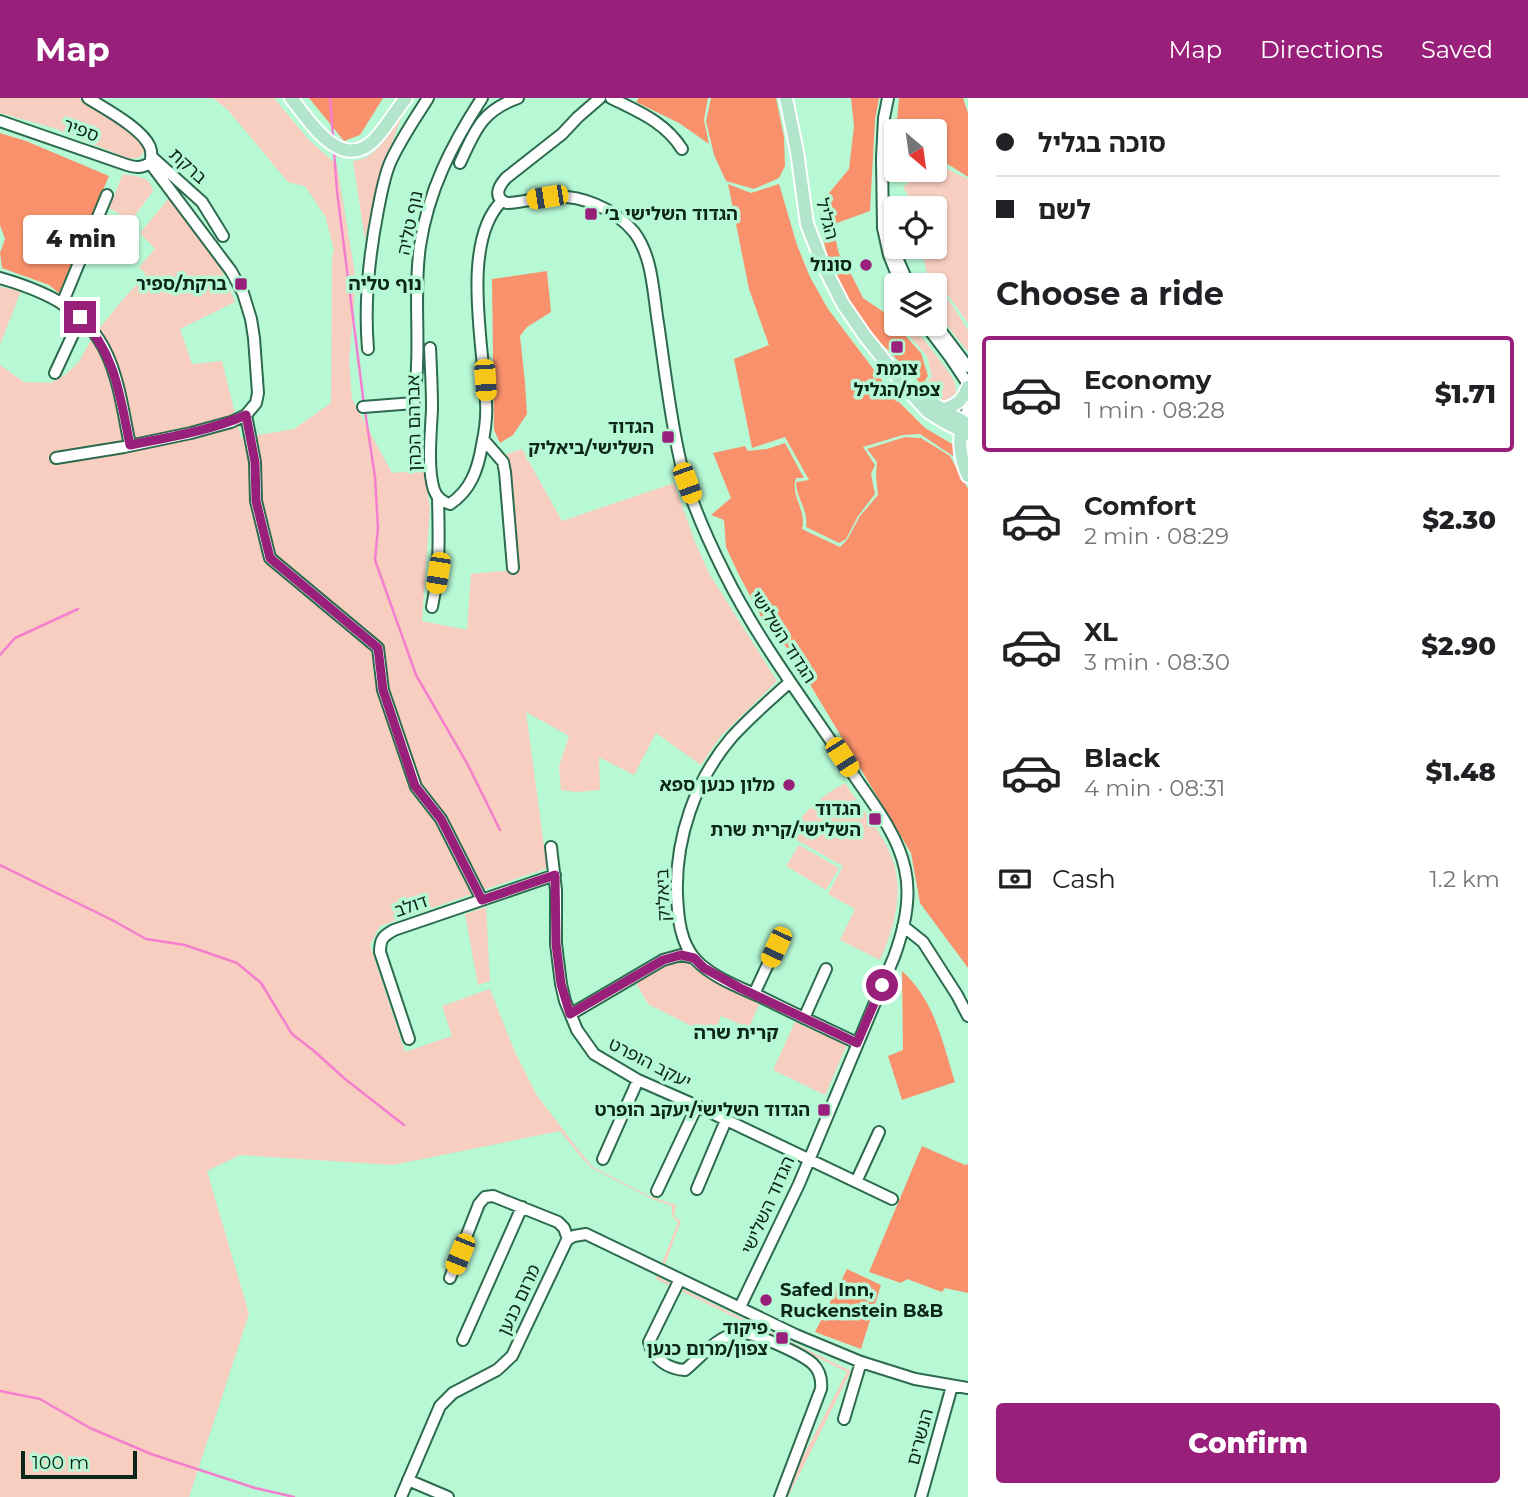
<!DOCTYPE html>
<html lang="en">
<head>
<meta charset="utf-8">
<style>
	body { margin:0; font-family:Montserrat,"Noto Sans Hebrew",sans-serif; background:#f6f6f6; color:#202124; height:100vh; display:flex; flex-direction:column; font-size:26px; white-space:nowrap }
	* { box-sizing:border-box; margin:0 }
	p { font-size:23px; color:#757577 }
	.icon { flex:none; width:38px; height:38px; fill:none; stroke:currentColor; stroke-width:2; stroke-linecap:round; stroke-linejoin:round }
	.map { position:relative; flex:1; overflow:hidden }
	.drawer { display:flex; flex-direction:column; background:#fff; width:560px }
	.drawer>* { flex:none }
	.banner { display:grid; align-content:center; height:154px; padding:0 28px; background:#fff }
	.needle { width:46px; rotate:151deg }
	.tools { position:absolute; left:884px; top:21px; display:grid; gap:14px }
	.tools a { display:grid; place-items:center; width:63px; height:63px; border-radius:7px; background:#fff; box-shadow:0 2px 5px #0004; font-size:35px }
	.scale { position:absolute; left:21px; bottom:18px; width:116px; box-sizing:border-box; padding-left:7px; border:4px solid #0c261a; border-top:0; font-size:19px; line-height:24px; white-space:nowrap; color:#0c261a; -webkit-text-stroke:5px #b7f8d5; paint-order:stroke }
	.end { position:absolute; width:32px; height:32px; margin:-16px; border:9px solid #99207a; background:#fff; box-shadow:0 0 0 4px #fff }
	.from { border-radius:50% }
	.bubble { position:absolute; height:49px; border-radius:7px; background:#fff; box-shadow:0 2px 5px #0004; font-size:23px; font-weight:800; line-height:49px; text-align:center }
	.car { position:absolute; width:21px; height:42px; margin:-21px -10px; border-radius:9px; box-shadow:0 0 5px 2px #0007; background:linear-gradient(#f5c518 24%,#345 0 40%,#f5c518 0 76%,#345 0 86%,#f5c518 0) }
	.banner b { display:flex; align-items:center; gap:24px; height:66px; font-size:26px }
	.banner b+b { border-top:2px solid #e0e0e0 }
	.banner i { width:18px; height:18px; background:#202124 }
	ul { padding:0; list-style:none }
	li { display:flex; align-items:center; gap:21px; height:116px; margin:0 14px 10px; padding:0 14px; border:4px solid transparent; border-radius:7px }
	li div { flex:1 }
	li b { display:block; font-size:26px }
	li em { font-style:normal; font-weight:800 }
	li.on { border-color:#99207a }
	li>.icon { width:63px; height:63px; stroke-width:1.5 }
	h2 { padding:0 28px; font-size:32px; line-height:84px }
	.pay { display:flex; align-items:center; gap:18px; height:77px; padding:0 28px; font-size:26px }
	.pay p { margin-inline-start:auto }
	.primary-button { display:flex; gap:14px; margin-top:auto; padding:14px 28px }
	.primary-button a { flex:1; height:80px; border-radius:7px; background:#99207a; color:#fff; font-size:28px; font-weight:800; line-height:80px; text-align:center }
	header { display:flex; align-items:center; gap:42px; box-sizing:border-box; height:98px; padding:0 35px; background:#99207a; color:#fff }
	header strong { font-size:33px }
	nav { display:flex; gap:38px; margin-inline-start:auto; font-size:24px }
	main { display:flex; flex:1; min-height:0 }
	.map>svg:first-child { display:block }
	.green { fill:#f7cebf }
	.forest { fill:#f9926c }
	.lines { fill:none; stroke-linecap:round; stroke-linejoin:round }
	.stream { stroke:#f47fce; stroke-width:2.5 }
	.minor-casing { stroke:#2c6b4e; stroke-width:14 }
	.major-casing { stroke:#fff; stroke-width:16 }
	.minor { stroke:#fff; stroke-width:10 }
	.major { stroke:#b2e5cb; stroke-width:12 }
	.route { stroke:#99207a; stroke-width:9 }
	.poi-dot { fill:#99207a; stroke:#b7f8d5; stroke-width:2.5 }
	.labels { text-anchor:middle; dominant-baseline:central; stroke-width:7; stroke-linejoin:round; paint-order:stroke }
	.street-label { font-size:18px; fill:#0c261a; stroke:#b7f8d5 }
	.poi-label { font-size:18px; font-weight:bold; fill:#0c261a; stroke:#b7f8d5; text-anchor:end }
	.neighbourhood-label { font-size:19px; font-weight:bold; fill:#0c261a; stroke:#b7f8d5 }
</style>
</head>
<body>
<header>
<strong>Map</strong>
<nav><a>Map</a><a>Directions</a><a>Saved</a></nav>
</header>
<main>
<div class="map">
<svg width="968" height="1399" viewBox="0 0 968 1399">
	<rect width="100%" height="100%" fill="#b7f8d5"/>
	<path class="green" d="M 0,0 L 78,0 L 124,30 L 142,45 L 145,51 L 141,59 L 129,61 L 54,30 L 0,15 Z
		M 213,0 L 274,0 L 308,41 L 337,67 L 356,182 L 349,263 L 352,301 L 392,375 L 424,372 L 430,410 L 422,523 L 467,532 L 471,476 L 513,472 L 504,357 L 522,351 L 562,423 L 674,385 L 695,444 L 710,477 L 777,583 L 720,639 L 701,667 L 656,635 L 634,677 L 599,659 L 600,692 L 577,694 L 561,692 L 559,668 L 569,638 L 526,614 L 547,770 L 380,828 L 370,847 L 405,954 L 452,938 L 442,908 L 490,891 L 514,952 L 536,996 L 580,1054 L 593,1069 L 649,1098 L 676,1107 L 674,1118 L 681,1123 L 660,1180 L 851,1273 L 788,1399 L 782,1399 L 847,1274 L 656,1181 L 678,1124 L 672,1118 L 672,1108 L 650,1100 L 592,1070 L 581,1059 L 560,1033 L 393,1067 L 240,1057 L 207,1073 L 249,1216 L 189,1399 L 0,1399 L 0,267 L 24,284 L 51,285 L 65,277 L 79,264 L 92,240 L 119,206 L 146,176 L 139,169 L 155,151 L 140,135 L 170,99 L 221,171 L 235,204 L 180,231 L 192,266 L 222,263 L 241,340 L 294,331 L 331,305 L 332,160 L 334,151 L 325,118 L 305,88 L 288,84 L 227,11 Z
		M 406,7 L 380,77 L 365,142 L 353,63 C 380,61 394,27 406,7 Z
		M 935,59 L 943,69 L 968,81 L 968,225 L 950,200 L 927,176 L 923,157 L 923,149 L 934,149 L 934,110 L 916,110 L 903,89 L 916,79 L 915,72 L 934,72 Z
		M 123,76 C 136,79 150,77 153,93 L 131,123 L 109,110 Z
		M 0,189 L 21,193 L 0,247 Z
		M 935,189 L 950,204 L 968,232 L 968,254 L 935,212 Z
		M 899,226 L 912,226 L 951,277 L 955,285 L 956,295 L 941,306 L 919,291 L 932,279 L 927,258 Z
		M 845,685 C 859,707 878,729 889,753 C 906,789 895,828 880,862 L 840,842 L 855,811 L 828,796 L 843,768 L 788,737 C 803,714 820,699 845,685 Z
		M 799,747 L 839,770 L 826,792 L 786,768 Z
		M 486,809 L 490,883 L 478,887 L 465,816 Z
		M 675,864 L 686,864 L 702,875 L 759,906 L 749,930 L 721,918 L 713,939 L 648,906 L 636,885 L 664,868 Z
		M 795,924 L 847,947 L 825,997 L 773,972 Z"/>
	<path class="forest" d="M 309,0 L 383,0 L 360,37 L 344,43 Z
		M 639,0 L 708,0 L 704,22 L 709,46 L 679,25 L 636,4 Z
		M 711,0 L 776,0 L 784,39 L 785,68 L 779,80 L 754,91 L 726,83 L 714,57 L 706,23 Z
		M 851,0 L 879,0 L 875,22 L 870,113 L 837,125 L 834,135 L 839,156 L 846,166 L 863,200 L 885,215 L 921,255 L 928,278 L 922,287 L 874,238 L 852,213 L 832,178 L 823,140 L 820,117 L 825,100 L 849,71 L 854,28 Z
		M 899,0 L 963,0 L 968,15 L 968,79 L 946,65 L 935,52 L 936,33 L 927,23 L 912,33 L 896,33 Z
		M 0,35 L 26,43 L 109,78 L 59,195 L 49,187 L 2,170 L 0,155 L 5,141 L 0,127 Z
		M 728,86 L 751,95 L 779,86 L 797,147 L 810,179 L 828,211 L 896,301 L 925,330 L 954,347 L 953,358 L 920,336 L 903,337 L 863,349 L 875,367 L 871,376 L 875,396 L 858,418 L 846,441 L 839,445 L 806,429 C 809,413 796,400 796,384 L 809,382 L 785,339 L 752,350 L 734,261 L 769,247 L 749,191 Z
		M 547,173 L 551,214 L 527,229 L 520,238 L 525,285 L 527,316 L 513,337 L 500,345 L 494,332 L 492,181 Z
		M 905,339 L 921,340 L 950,358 L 968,391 L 968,870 L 920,805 L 911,755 L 790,553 L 765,526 L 739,477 L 726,449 L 724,422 L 711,417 L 731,400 L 713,355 L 745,348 L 748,353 L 767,351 L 785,345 L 804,380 L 796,380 C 790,399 807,411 802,431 L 840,449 L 847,442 L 860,418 L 878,397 L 876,378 L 877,364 L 867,351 Z
		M 902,873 C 935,903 942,943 955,984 L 902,1002 L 888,958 L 903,952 Z
		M 922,1048 L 965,1067 L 968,1066 L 968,1195 L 945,1190 L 942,1194 L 907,1181 L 901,1185 L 869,1174 Z
		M 847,1171 L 881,1187 L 861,1251 L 815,1234 Z"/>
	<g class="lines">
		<path class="stream" d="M 330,0 L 333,39
			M 334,53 L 337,93 L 364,307
			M 365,313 L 375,379 L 378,430 L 375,462 L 416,577 L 468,667 L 500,732
			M 0,557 L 15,540 L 78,511
			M 0,767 L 114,823 L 146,841 L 185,847 L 237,865 L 261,885 L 292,936 L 314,953 L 345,981 L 404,1027
			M 0,1293 L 40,1301 L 90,1330 L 151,1356 L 255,1390 L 294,1399"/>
		<g class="minor-casing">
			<path id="minor" d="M 88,0 C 105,11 142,30 150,49 C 152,55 152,59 150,65
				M 600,0 L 578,19 L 562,36 L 506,80 C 498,89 493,100 507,105 C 521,105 535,100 549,99 C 580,96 614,110 634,134 C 653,159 653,195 658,225 C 665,272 670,320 681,366 C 690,403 707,440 724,474 C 760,547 811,611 855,679 C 874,707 898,737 905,771 C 912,801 904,832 894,859 L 799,1086 L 740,1209
				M 611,0 C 639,14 665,24 682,51
				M 888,0 L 884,20 L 882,60 L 883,130 L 889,157 L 901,187
				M 0,23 L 127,67 C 136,70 142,70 150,65
				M 153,60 L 202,104 L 223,138
				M 460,65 C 475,33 481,13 518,0
				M 888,111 L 898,162 L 909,187
				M 0,180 C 56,196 98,218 115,278 C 122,300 125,324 130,347
				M 62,206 L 107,97
				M 934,224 L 968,269
				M 925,226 L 950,259 L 968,286
				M 430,250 C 431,270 432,291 432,311 C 431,333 427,371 434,392 C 437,400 442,404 450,406 C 471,392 478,371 482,347 C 485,333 487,319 486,305 C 484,250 460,144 502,103
				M 368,251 C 364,204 369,158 378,112 C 381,97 384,79 390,65 C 400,42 415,21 428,0
				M 55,275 L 81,219
				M 363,309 L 414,305
				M 413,310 C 414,296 417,281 417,267 C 419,228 414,188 420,148 C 428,93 452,46 482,0
				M 246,317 L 255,364 L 256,403 L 270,460 L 378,550 L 383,592 L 416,689 L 441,721 L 482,802
				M 963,323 L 968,311
				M 483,341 L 503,364 L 505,374 L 513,470
				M 56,360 L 124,349 L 191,335 L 231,324 L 246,317 L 256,305 L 258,295 L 254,240 L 251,221 L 243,195 L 231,173 L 150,65
				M 432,509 C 440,469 439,439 438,400
				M 790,584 C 770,602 750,619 732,639 C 695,682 675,741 677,797 C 678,819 680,845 696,862 C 712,879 739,889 761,899 C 793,915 825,930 857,945
				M 551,749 L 556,792 L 556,846 L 561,886 L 565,903 L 577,932 L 594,956 L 638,982 L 697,1008 L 892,1101
				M 903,828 L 923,844 L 957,897 L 968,918
				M 754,896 L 776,849
				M 571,916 L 663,862 L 681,857 L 694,860
				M 804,920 L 826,871
				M 409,941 L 380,854 C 380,841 383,838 394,832 L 555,777
				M 603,1061 L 638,982
				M 856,1084 L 879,1034
				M 697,1091 L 726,1022
				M 657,1093 L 697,1008
				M 450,1180 L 479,1106 L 485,1099 L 493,1098 L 558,1124 L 564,1130 L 568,1141
				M 680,1181 L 649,1244 C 652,1260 668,1271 685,1272 C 701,1259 716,1239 738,1235 C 753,1233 802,1256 813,1266 C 820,1273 822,1281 821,1291 L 780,1399
				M 463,1242 L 522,1109
				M 844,1321 L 861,1264
				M 408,1382 L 448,1399
				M 401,1399 L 440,1308 L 453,1295 L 497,1272 L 512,1258 L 567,1142 L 574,1138 L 586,1136 L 796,1237 L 861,1264 L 915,1281 L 968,1290
				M 921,1399 L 952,1288"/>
		</g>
		<g class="major-casing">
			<path id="major" d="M 291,0 C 309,22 339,73 372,44 C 384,33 395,13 406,0
				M 786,0 L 797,54 L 807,126 L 823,167 L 843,206 L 865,238 L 909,293 L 928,314 L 946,325 L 968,336
				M 920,295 C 933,306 952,318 968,326
				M 944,311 C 957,307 963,302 968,289
				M 962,328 C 958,344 961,363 968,378"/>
		</g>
		<use href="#minor" class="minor"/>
		<use href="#major" class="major"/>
	</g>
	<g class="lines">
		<path class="route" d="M 80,219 C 116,256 120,299 130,347 C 169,339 209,333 246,317 L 255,364 L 256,403 L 270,460 L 378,550 L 383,592 L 415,688 L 441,721 L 482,802 L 555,777 L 556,846 L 561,886 L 570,916 L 663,862 L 681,857 L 694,860 L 704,870 L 740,890 L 857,945 L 882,887"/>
	</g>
	<g class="poi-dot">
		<rect x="584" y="109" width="14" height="14" rx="3.5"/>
		<circle cx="866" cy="167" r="7"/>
		<rect x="234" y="179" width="14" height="14" rx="3.5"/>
		<rect x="890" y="242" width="14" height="14" rx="3.5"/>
		<rect x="661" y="332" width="14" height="14" rx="3.5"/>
		<circle cx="789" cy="687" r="7"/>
		<rect x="868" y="714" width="14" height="14" rx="3.5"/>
		<rect x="817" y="1005" width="14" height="14" rx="3.5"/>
		<circle cx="766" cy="1202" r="7"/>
		<rect x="775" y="1233" width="14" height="14" rx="3.5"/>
	</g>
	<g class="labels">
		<g class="street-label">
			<text transform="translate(81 32) rotate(20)">ספיר</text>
			<text transform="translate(188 68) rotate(42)">ברקת</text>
			<text transform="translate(827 121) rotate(75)">הגליל</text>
			<text transform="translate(410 125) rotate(-78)">נוף טליה</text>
			<text transform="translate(414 325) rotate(-91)">אברהם הכהן</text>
			<text transform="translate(783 539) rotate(57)">הגדוד השלישי</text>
			<text transform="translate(663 797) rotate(-92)">ביאליק</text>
			<text transform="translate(411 808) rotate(-19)">דולב</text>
			<text transform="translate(650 965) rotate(27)">יעקב הופרט</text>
			<text transform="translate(768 1107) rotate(-66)">הגדוד השלישי</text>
			<text transform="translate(519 1202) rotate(-65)">מרום כנען</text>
			<text transform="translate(920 1339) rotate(-75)">הנשרים</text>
		</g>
		<g class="poi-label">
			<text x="605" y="116" text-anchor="start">הגדוד השלישי ב׳</text>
			<text x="852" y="167">סונול</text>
			<text x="227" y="186">ברקת/ספיר</text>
			<text x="897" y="271" text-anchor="middle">צומת<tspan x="897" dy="21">צפת/הגליל</tspan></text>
			<text x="654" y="329">הגדוד<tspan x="654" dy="21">השלישי/ביאליק</tspan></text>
			<text x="775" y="687">מלון כנען ספא</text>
			<text x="861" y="711">הגדוד<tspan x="861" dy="21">השלישי/קרית שרת</tspan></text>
			<text x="810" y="1012">הגדוד השלישי/יעקב הופרט</text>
			<text x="780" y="1192" text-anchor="start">Safed Inn,<tspan x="780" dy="21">Ruckenstein B&amp;B</tspan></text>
			<text x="768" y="1230">פיקוד<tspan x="768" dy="21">צפון/מרום כנען</tspan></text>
		</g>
		<g class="neighbourhood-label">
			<text x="385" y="185">נוף טליה</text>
			<text x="736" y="934">קרית שרה</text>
		</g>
	</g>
</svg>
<div class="tools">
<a><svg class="needle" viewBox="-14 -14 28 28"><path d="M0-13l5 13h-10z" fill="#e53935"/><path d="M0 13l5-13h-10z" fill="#757577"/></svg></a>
<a><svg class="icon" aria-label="locate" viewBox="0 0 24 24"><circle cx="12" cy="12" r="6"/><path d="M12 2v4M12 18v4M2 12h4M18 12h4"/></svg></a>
<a><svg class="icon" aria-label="layers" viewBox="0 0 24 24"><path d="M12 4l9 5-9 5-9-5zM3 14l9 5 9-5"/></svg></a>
</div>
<div class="scale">100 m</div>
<i class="end from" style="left:882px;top:887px"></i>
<i class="end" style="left:80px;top:219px"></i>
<div class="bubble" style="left:23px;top:117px;width:116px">4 min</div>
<i class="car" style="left:547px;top:99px;rotate:261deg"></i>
<i class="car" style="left:485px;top:282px;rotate:176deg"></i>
<i class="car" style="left:687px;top:385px;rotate:160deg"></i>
<i class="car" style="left:438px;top:475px;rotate:189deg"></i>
<i class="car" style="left:842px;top:659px;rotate:147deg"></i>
<i class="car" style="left:776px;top:849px;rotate:205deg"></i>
<i class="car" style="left:460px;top:1156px;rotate:202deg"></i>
</div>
<section class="drawer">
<div class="banner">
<b><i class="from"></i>סוכה בגליל</b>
<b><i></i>לשם</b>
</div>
<h2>Choose a ride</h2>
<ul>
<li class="on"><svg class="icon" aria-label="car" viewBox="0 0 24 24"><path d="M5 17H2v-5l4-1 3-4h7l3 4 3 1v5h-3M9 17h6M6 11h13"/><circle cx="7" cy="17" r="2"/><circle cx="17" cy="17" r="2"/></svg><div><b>Economy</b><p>1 min · 08:28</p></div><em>$1.71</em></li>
<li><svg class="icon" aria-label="car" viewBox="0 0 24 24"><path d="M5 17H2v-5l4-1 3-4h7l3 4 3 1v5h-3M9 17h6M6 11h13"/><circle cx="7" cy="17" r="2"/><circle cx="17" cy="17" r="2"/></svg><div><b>Comfort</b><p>2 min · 08:29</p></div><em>$2.30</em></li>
<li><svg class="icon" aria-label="car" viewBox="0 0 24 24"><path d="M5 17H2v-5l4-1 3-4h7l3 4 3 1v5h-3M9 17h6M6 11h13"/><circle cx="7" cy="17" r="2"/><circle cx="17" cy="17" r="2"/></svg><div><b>XL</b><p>3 min · 08:30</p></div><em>$2.90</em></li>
<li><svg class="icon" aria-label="car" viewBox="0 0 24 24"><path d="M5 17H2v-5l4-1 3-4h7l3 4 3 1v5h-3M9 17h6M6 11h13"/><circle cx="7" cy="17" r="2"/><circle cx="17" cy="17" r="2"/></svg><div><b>Black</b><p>4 min · 08:31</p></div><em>$1.48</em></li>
</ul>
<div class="pay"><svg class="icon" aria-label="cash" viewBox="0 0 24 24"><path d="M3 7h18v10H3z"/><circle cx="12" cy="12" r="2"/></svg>Cash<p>1.2 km</p></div>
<div class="primary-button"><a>Confirm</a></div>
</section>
</main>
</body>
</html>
